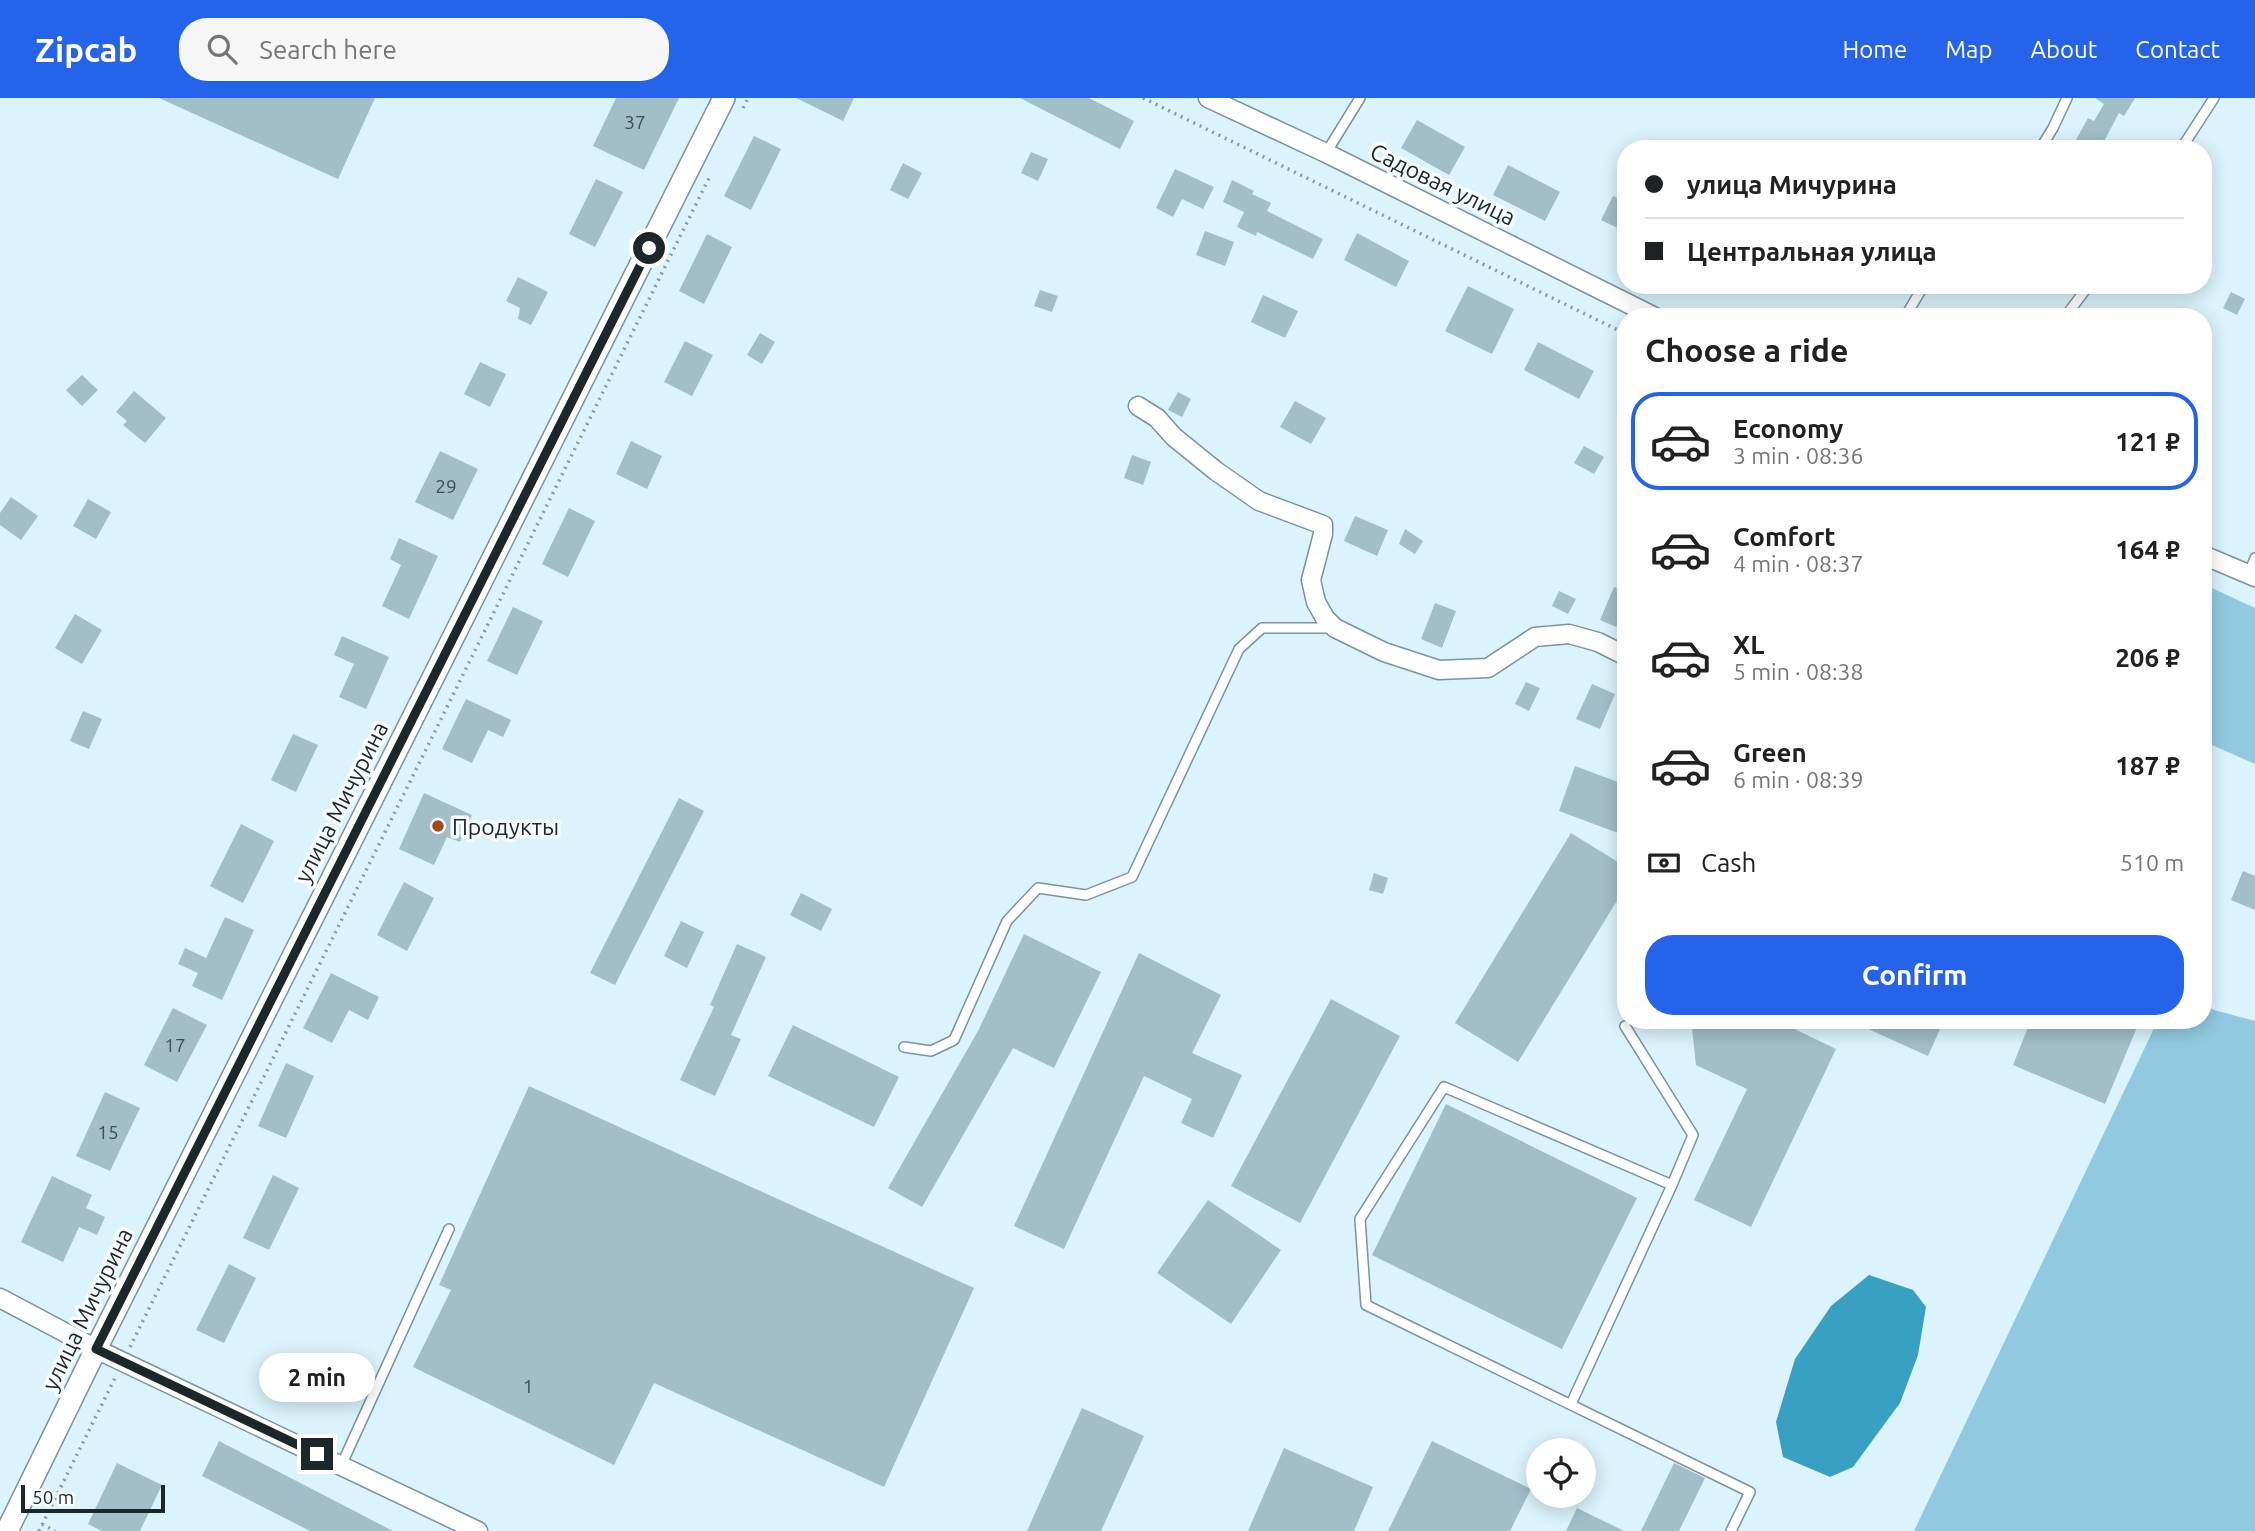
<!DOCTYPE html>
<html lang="en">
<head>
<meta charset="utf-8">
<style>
	body { margin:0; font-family:Ubuntu,sans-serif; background:#f6f6f6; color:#202124; height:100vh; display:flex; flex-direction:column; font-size:26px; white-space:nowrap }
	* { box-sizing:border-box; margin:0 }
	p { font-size:23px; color:#757577 }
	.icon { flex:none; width:38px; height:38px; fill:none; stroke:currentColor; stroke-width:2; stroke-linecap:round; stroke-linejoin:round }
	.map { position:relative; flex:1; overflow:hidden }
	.details { position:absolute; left:1617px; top:210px; width:595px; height:721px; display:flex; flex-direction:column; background:#fff; border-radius:28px; box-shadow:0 4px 18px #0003 }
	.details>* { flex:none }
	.banner { position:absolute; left:1617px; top:42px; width:595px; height:154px; border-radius:28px; box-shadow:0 4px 18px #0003; display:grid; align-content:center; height:154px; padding:0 28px; background:#fff }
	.fabs { position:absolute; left:1526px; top:1340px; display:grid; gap:14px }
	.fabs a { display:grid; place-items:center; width:70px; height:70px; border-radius:50%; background:#fff; box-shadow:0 4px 18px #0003; font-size:35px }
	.scale { position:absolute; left:21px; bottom:18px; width:144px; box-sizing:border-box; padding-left:7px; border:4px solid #1c272b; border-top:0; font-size:19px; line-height:24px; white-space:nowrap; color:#1c272b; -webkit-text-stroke:5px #f7fdff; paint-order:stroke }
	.end { position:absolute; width:32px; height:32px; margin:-16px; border:9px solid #1c272b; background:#fff; box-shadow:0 0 0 4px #fff }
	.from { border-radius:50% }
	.bubble { position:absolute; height:49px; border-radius:24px; background:#fff; box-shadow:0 4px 18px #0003; font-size:23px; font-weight:600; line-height:49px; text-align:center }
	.banner b { display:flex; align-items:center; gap:24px; height:66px; font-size:26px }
	.banner b+b { border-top:2px solid #e0e0e0 }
	.banner i { width:18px; height:18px; background:#202124 }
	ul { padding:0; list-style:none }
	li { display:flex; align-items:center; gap:21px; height:98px; margin:0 14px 10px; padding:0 14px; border:4px solid transparent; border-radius:28px }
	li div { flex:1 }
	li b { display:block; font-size:26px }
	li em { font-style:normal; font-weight:600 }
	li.active { border-color:#2563eb }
	li>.icon { width:63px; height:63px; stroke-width:1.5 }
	h2 { padding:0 28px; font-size:32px; line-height:84px }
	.pay { display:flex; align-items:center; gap:18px; height:77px; padding:0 28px; font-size:26px }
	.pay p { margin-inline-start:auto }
	.cta { display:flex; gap:14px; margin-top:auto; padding:14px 28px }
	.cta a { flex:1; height:80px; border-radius:28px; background:#2563eb; color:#fff; font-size:28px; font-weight:600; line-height:80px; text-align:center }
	header { display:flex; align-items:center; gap:42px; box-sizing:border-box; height:98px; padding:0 35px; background:#2563eb; color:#fff }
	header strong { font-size:33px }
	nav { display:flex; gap:38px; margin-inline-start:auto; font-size:24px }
	.search { width:490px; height:63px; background:#f6f6f6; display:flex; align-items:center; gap:18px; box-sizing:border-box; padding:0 24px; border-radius:28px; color:#757577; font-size:26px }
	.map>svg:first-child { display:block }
	.green { fill:#91cae0 }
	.water { fill:#38a1c3 }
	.building { fill:#a2bec9 }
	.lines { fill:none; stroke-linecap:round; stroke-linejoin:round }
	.service-casing { stroke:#79949f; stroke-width:12 }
	.minor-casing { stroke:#79949f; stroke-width:21 }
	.tertiary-casing { stroke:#79949f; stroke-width:24 }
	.path { stroke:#889ba1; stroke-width:3.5; stroke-dasharray:2 5; stroke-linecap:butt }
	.service { stroke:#fff; stroke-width:9 }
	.minor { stroke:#fff; stroke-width:18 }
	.tertiary { stroke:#fff; stroke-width:21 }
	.route { stroke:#1c272b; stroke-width:9 }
	.poi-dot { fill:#ab4711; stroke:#f7fdff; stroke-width:2.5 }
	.labels { text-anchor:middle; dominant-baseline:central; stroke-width:7; stroke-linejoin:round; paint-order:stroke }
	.number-label { font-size:19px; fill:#3e4d52 }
	.street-label { font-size:23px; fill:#1c272b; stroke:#f7fdff }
	.poi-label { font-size:23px; fill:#1c272b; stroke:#f7fdff; text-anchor:start }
</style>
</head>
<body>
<header>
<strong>Zipcab</strong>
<div class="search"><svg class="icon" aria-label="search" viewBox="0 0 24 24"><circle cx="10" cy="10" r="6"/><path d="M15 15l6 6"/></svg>Search here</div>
<nav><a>Home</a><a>Map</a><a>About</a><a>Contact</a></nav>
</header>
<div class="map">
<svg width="2255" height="1433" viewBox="0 0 2255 1433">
	<rect width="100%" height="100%" fill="#dbf3fc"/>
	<path class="green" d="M 2212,490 L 2255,510 L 2255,666 L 2203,643 L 2203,513 Z
		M 2203,909 L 2255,923 L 2255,1433 L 1914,1433 L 2158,922 L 2203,922 Z"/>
	<path class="water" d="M 1869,1177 L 1913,1192 L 1926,1209 L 1918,1257 L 1900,1305 L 1853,1369 L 1830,1379 L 1783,1359 L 1776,1324 L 1795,1261 L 1831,1208 Z"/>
	<path class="building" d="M 159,0 L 375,0 L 338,81 Z
		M 616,0 L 679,0 L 644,72 L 593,48 Z
		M 796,0 L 854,0 L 843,23 Z
		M 1020,0 L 1089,0 L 1134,23 L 1120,51 Z
		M 2095,0 L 2135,0 L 2124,18 L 2119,15 L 2100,51 L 2071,51 L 2088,20 L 2094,23 L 2104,6 Z
		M 1417,22 L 1465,49 L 1449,77 L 1401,50 Z
		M 754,38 L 781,51 L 751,112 L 724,98 Z
		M 1031,54 L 1048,61 L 1038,83 L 1021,75 Z
		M 903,65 L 922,75 L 908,101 L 890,92 Z
		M 1508,67 L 1560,94 L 1545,123 L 1493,97 Z
		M 1175,71 L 1214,89 L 1203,111 L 1182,101 L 1173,119 L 1156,110 Z
		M 596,81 L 623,94 L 595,149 L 569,136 Z
		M 1232,82 L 1254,93 L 1252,96 L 1271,105 L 1267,113 L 1323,141 L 1313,161 L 1257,134 L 1256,138 L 1237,129 L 1244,114 L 1223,104 Z
		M 1613,98 L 1626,104 L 1626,134 L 1601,122 Z
		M 1205,133 L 1234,144 L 1225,168 L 1196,157 Z
		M 1357,135 L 1409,163 L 1396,189 L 1344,162 Z
		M 707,136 L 732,149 L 704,206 L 679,193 Z
		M 518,179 L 548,194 L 531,227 L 518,221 L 520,210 L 506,203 Z
		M 1468,188 L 1514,211 L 1492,256 L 1445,233 Z
		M 1040,192 L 1058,198 L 1052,214 L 1034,208 Z
		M 2231,194 L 2245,201 L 2237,217 L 2223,210 Z
		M 1263,197 L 1298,213 L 1285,240 L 1251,224 Z
		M 760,235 L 775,244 L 762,266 L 747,257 Z
		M 685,243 L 713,257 L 692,298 L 664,284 Z
		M 1538,244 L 1594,273 L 1579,301 L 1524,272 Z
		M 480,264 L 506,276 L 490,309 L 464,296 Z
		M 82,277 L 98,292 L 82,308 L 66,292 Z
		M 134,293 L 166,320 L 145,345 L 123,327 L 127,323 L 116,314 Z
		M 1178,294 L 1191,301 L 1182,319 L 1168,312 Z
		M 1295,303 L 1326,320 L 1311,346 L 1280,329 Z
		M 631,343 L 662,358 L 647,391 L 616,376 Z
		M 1584,348 L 1604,359 L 1594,376 L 1574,365 Z
		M 440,353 L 478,371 L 453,422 L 415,404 Z
		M 1132,357 L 1151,364 L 1143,387 L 1124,380 Z
		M 11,399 L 38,418 L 21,442 L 0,427 L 0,415 Z
		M 88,401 L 111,414 L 96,441 L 73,428 Z
		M 569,410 L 595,423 L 568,479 L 542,466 Z
		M 1355,418 L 1388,432 L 1377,458 L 1344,443 Z
		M 1405,431 L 1423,443 L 1415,456 L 1399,446 Z
		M 399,440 L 438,458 L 409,521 L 382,508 L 401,467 L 390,461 Z
		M 1614,489 L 1626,493 L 1626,533 L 1600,522 Z
		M 1559,493 L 1576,501 L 1568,516 L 1552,508 Z
		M 1435,505 L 1456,513 L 1442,550 L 1421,541 Z
		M 513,509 L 543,523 L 517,577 L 487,563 Z
		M 75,516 L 102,532 L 82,566 L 55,550 Z
		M 342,538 L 389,559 L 366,611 L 339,599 L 354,566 L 334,557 Z
		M 1526,584 L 1540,590 L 1529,613 L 1515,606 Z
		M 1592,586 L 1615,596 L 1600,631 L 1576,621 Z
		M 466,601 L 511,622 L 503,639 L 488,632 L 472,665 L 442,651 Z
		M 83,613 L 102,621 L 89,651 L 70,643 Z
		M 293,636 L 318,647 L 296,694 L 271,682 Z
		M 1575,668 L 1626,687 L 1626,738 L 1559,713 Z
		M 424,695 L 472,717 L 460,744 L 447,739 L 434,767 L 399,751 Z
		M 679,700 L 704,713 L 615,887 L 590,875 Z
		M 241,726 L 274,743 L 243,805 L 210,788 Z
		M 1571,735 L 1626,769 L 1626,788 L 1518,964 L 1455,925 Z
		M 2243,773 L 2255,778 L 2255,812 L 2231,802 Z
		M 1374,775 L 1388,780 L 1383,796 L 1369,792 Z
		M 404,784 L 434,800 L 407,853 L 377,837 Z
		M 801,795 L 832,811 L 821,833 L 790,817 Z
		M 225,819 L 254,832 L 222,902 L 192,888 L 198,875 L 178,866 L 185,850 L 206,860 Z
		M 681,823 L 704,834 L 687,870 L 664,858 Z
		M 1024,836 L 1101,874 L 1054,970 L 1013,950 L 922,1109 L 888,1090 L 978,933 Z
		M 737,846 L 766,859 L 731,937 L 741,941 L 715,998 L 680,982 L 714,909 L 710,907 Z
		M 1139,855 L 1221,897 L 1192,955 L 1242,977 L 1213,1040 L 1181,1025 L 1192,1001 L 1144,978 L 1064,1151 L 1014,1128 Z
		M 331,875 L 379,899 L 368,922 L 349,912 L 332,945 L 303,930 Z
		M 1331,901 L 1400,938 L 1300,1125 L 1231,1088 Z
		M 173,910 L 207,927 L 177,984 L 144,967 Z
		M 1691,922 L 1776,922 L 1836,951 L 1751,1129 L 1694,1102 L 1747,991 L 1696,967 Z
		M 1848,922 L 1944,922 L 1928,958 Z
		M 2031,922 L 2140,922 L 2105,1006 L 2013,967 Z
		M 793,927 L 899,979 L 874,1029 L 768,978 Z
		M 286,965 L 314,978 L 286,1040 L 258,1028 Z
		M 529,988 L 974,1190 L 884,1389 L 654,1285 L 614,1367 L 413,1269 L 451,1192 L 439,1187 Z
		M 105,994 L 140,1010 L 110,1073 L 76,1058 Z
		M 1446,1006 L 1637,1100 L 1562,1251 L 1372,1157 Z
		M 273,1077 L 299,1090 L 269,1152 L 243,1140 Z
		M 52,1078 L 92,1097 L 86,1110 L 105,1119 L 97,1137 L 79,1129 L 63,1164 L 21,1144 Z
		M 1208,1102 L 1281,1152 L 1231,1226 L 1157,1175 Z
		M 229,1166 L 256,1180 L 224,1245 L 196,1232 Z
		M 1082,1310 L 1144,1338 L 1101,1433 L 1027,1433 Z
		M 219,1343 L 393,1433 L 310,1433 L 202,1378 Z
		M 1432,1343 L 1531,1391 L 1510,1433 L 1388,1433 Z
		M 1284,1350 L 1373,1389 L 1354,1433 L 1248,1433 Z
		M 117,1365 L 162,1387 L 140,1433 L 102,1433 L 88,1426 Z
		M 1674,1365 L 1705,1380 L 1679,1433 L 1641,1433 Z
		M 1577,1410 L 1624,1433 L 1566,1433 Z"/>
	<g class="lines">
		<g class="service-casing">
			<path id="service" d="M 2040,51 L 2053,30 L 2067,0
				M 2181,51 L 2214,0
				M 1326,55 L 1360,0
				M 1905,219 L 1924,187
				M 2065,219 L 2089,187
				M 2249,476 L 2255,460
				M 1625,928 L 1693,1037 L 1672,1087
				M 904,949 L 931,953 L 954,942 L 1007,823 L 1038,790 L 1086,797 L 1132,779 L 1239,551 L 1262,530 L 1333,530
				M 1571,1306 L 1672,1087 L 1444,989 L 1360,1121 L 1366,1207 L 1750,1394 L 1731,1433
				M 341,1368 L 449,1131"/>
		</g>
		<g class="minor-casing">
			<path id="minor" d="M 1208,0 L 1326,55 L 1655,219
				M 1138,308 L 1157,320 L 1174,339 L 1216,373 L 1259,403 L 1323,427 L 1323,436 L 1311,482 L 1316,504 L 1325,520 L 1335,530 L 1384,554 L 1439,572 L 1488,570 L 1535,539 L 1569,536 L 1598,544 L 1626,558
				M 2203,457 L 2255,479
				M 0,1200 L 96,1251 L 478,1433"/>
		</g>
		<g class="tertiary-casing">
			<path id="tertiary" d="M 7,1433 L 96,1251 L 724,0"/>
		</g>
		<path class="path" d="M 1143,0 L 1626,236
			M 743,10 L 748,0
			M 130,1249 L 709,80
			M 42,1426 L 55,1433
			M 39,1433 L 116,1278"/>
		<use href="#service" class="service"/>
		<use href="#minor" class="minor"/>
		<use href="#tertiary" class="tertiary"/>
	</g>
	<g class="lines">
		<path class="route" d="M 317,1356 L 96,1251 L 649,150"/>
	</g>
	<circle class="poi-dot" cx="438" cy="728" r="7"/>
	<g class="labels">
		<g class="number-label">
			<text x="635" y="24">37</text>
			<text x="446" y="388">29</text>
			<text x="175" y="947">17</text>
			<text x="108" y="1034">15</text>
			<text x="528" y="1288">1</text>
		</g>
		<g class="street-label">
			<text transform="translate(1443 86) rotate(26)">Садовая улица</text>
			<text transform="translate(341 704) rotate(-63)">улица Мичурина</text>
			<text transform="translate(87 1211) rotate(-64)">улица Мичурина</text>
		</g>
		<g class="poi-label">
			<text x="452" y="728">Продукты</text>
		</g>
	</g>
</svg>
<div class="fabs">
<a><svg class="icon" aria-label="locate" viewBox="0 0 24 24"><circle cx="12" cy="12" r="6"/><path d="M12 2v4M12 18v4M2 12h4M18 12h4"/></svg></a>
</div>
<div class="scale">50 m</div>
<i class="end from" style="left:649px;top:150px"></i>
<i class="end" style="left:317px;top:1356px"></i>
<div class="bubble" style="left:259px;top:1255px;width:116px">2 min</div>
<div class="banner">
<b><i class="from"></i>улица Мичурина</b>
<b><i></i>Центральная улица</b>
</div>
<section class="details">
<h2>Choose a ride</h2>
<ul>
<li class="active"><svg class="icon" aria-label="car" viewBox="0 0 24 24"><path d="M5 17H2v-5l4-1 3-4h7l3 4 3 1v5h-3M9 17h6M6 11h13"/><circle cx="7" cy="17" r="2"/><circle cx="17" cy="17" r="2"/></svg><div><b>Economy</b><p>3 min · 08:36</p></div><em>121 ₽</em></li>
<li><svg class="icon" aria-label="car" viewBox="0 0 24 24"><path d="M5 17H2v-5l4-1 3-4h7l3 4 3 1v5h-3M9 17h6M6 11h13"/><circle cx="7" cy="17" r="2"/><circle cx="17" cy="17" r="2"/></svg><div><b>Comfort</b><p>4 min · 08:37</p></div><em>164 ₽</em></li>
<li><svg class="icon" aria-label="car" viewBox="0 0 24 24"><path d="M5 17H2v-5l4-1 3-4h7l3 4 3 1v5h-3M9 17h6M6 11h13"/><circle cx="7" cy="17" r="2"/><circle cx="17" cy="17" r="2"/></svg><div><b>XL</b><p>5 min · 08:38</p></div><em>206 ₽</em></li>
<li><svg class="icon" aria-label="car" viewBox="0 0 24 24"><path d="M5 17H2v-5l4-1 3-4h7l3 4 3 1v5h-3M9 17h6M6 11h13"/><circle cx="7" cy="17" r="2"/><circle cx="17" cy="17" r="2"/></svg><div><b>Green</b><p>6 min · 08:39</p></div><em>187 ₽</em></li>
</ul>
<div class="pay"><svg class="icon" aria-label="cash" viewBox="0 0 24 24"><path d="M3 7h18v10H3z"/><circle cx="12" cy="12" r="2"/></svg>Cash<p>510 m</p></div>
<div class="cta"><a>Confirm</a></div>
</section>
</div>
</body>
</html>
